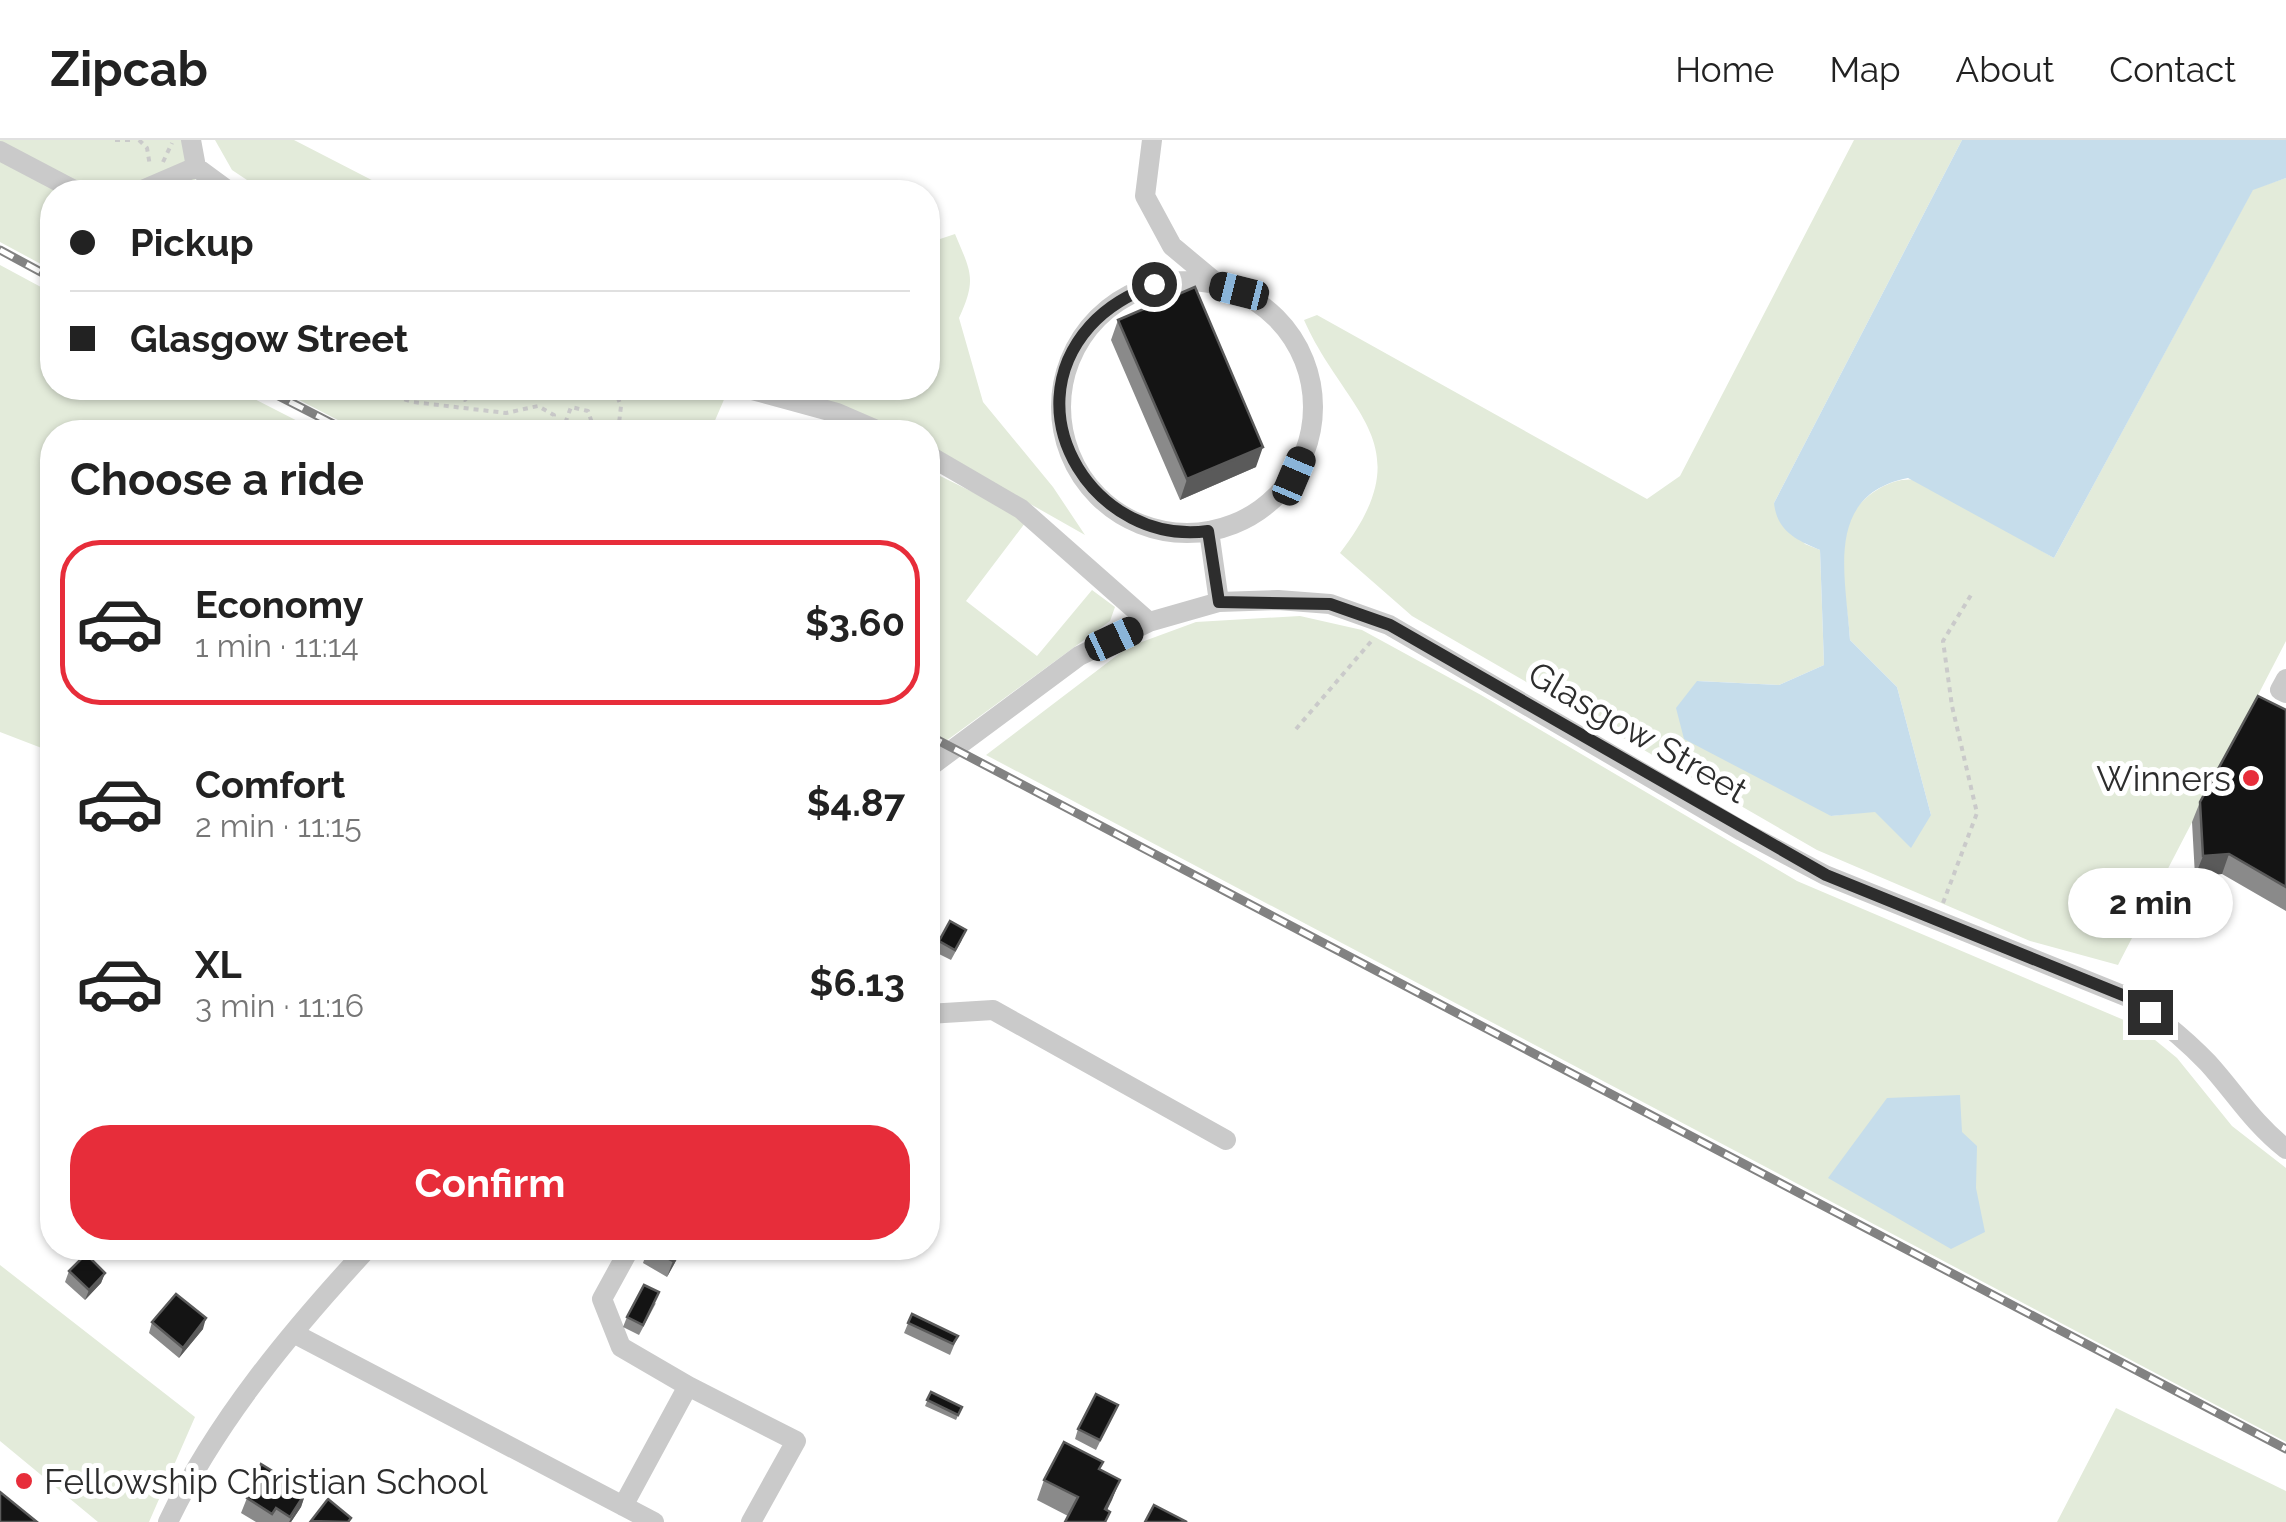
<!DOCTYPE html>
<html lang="en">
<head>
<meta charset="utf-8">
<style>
	body { margin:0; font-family:Raleway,sans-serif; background:#f6f6f6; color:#222; height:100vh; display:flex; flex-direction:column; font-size:38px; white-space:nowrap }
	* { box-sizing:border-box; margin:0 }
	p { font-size:32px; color:#767676 }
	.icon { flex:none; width:55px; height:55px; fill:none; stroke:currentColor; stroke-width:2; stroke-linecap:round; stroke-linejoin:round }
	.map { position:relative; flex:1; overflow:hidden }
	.panel { position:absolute; left:40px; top:280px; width:900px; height:840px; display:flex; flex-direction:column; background:#fff; border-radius:40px; box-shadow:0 2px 8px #0004 }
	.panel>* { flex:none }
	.top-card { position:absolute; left:40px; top:40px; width:900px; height:220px; border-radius:40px; box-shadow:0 2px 8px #0004; display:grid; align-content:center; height:220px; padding:0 30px; background:#fff }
	.end { position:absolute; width:45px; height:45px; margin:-22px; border:12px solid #2d2d2d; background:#fff; box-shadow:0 0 0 5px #fff }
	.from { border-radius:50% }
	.bubble { position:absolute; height:70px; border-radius:35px; background:#fff; box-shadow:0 2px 8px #0004; font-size:32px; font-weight:700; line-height:70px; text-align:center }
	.car { position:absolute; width:30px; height:60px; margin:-30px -15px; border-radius:12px; box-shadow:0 0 8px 2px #0007; background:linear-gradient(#222 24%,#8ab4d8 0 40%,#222 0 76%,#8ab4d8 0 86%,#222 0) }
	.top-card b { display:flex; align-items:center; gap:35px; height:95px; font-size:38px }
	.top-card b+b { border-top:2px solid #e0e0e0 }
	.top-card i { width:25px; height:25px; background:#222 }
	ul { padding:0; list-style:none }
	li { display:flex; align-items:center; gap:30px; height:165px; margin:0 20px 15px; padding:0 10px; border:5px solid transparent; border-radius:40px }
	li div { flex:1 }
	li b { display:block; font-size:38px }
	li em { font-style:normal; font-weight:700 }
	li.active { border-color:#e72d3a }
	li>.icon { width:90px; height:90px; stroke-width:1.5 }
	h2 { padding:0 30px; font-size:45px; line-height:120px }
	.cta { display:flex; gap:20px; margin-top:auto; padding:20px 30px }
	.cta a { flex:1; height:115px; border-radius:40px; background:#e72d3a; color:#fff; font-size:40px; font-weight:700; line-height:115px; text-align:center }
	header { display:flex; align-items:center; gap:60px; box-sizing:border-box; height:140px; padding:0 50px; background:#fff; border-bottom:2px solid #e0e0e0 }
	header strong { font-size:48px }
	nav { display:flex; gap:55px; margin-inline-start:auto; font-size:35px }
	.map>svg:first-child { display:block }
	.green { fill:#e3ebda }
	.water { fill:#c6ddeb }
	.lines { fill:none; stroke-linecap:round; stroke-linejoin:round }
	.path { stroke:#cacaca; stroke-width:4; stroke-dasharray:5 5; stroke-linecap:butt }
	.minor { stroke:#cacaca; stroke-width:20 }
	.rail-casing { stroke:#828282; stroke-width:9 }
	.rail { stroke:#fff; stroke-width:5; stroke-dasharray:15; stroke-linecap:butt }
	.wall { fill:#8a8a8a }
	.shaded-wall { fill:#5a5a5a }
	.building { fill:#141414; stroke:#5a5a5a; stroke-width:2.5 }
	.route { stroke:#2d2d2d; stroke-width:12 }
	.poi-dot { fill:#e72d3a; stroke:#fff; stroke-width:4 }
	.labels { text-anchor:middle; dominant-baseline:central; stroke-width:10; stroke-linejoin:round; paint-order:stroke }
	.street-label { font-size:35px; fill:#2d2d2d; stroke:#fff }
	.poi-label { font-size:35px; fill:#2d2d2d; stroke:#fff; text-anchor:end }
</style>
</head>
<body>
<header>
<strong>Zipcab</strong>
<nav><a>Home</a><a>Map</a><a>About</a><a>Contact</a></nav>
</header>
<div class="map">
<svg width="2286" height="1382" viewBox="0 0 2286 1382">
	<rect width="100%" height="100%" fill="#fff"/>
	<path class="green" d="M 0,0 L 185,0 L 187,34 L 213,52 L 52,52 L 52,130 L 0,102 Z
		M 215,0 L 294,0 L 395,52 L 265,52 L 232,30 Z
		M 1854,0 L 1962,0 L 1774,363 L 1805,404 L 1820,410 L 1824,525 L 1779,545 L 1698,541 L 1831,676 L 1875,671 L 1931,675 L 1897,547 L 1850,500 C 1848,468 1839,428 1843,396 C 1847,365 1890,332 1920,341 L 2054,418 L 2253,49 L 2286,38 L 2286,501 L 2118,825 L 2030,801 L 1817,710 L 1412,476 L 1340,413 C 1425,303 1345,273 1304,180 L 1317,175 L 1647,359 L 1680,336 Z
		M 955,94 C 971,132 977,139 959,178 L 983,262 L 1053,347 L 1085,395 L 928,306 L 928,292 L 904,292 L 836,263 L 766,248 L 928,248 L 928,103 Z
		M 0,125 L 52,153 L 52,248 L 233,248 L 319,292 L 52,292 L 52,612 L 0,592 Z
		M 276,248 L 729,248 L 710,292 L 361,292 Z
		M 928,330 L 1007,369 L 1025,383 L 966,461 L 1037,516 L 1092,450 L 1115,467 L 1110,481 L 946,601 L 928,591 Z
		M 1300,476 L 1362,490 L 1481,555 L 1797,741 L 2138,886 L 2177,918 L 2232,986 L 2286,1028 L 2286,1302 L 986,615 L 1128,507 L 1196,482 Z
		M 0,1125 L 195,1277 L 149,1382 L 98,1382 L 0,1301 Z
		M 2116,1268 L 2286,1351 L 2286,1382 L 2057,1382 Z"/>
	<path class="water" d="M 1962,0 L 2286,0 L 2286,38 L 2253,50 L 2054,418 L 1908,338 C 1823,355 1846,436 1850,500 L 1897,547 L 1931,675 L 1911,708 L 1875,672 L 1831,676 L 1684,599 L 1676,568 L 1697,541 L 1779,545 L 1824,525 L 1820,410 C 1796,400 1777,391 1774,363 Z
		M 1960,955 L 1962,992 L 1977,1006 L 1976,1048 L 1985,1092 L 1951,1109 L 1828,1038 L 1887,958 Z"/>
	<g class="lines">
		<path class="path" d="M 115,0 L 134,0
			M 139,0 L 147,8 L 150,26
			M 163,22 L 172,3
			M 366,248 L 413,262 L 506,273 L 538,266 L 554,275 L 552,292
			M 449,248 L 454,256 L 465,260 L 476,248
			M 614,248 L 621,266 L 618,292
			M 562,292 L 571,267 L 588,271 L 595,292
			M 702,292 L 731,289
			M 1296,589 L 1374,498
			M 1943,763 L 1977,673 L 1952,566 L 1943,501 L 1971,455"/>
		<path class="minor" d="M 191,0 L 196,27 L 230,52
			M 1152,0 L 1145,56 L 1172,106 L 1214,141
			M 0,11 L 78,52
			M 138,52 L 196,27
			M1061 267a126 126 0 1 1 252 0a126 126 0 1 1-252 0Z
			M 745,248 L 837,273 L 881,292
			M 928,315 L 1021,369 L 1149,482
			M 1209,391 L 1219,462
			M 2286,539 L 2280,550 L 2286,553
			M 928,628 L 1079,516 L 1149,482 L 1219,462 L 1278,460 L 1330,464 L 1389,485 L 1742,691 L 1825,735 L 2130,858 C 2159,878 2184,898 2208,923 C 2236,954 2252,982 2286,1009
			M 928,874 L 993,870 L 1226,1000
			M 630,1108 L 602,1159 L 621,1207 L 688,1246
			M 295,1194 L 654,1382
			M 623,1366 L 688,1246 L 796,1301 L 751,1382
			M 168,1382 C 216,1281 292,1190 368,1108"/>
		<g class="rail-casing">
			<path id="rail" d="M 0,110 L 52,138
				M 263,248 L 349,292
				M 928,595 L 2286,1309"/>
		</g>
		<use href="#rail" class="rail"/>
	</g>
	<path class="wall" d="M 1118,180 L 1256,327 L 1180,360 L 1111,200 Z
		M 2286,570 L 2286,771 L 2222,734 L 2195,736 L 2192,682 L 2200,662 Z
		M 962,800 L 951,820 L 935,812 L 939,801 Z
		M 648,1108 L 683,1108 L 667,1137 L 643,1123 Z
		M 69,1131 L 105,1133 L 101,1143 L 85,1160 L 65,1142 Z
		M 656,1163 L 639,1195 L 623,1187 L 627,1177 Z
		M 912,1174 L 958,1196 L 950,1215 L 904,1193 Z
		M 152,1182 L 203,1189 L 179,1218 L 149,1193 Z
		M 931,1252 L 962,1267 L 956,1280 L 925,1266 Z
		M 1118,1265 L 1096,1310 L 1075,1299 L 1078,1289 Z
		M 1103,1322 L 1100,1329 L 1120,1340 L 1107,1370 L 1110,1372 L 1106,1382 L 1065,1382 L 1068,1376 L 1037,1360 L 1044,1340 Z
		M 306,1352 L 301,1367 L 291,1382 L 256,1382 L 241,1373 L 247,1358 Z"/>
	<path class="shaded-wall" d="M 1263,307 L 1256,327 L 1180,360 L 1187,339 Z
		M 2229,714 L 2222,734 L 2195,736 L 2203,716 Z
		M 680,1108 L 683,1108 L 667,1137 L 673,1121 Z
		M 105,1133 L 101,1143 L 85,1160 L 89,1150 Z
		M 206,1178 L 203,1189 L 179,1218 L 183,1208 Z
		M 1120,1340 L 1112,1360 L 1101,1382 L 1105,1369 Z
		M 306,1352 L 301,1367 L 291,1382 L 289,1382 Z"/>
	<path class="building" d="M 1195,147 L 1263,307 L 1187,339 L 1118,180 Z
		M 2258,556 L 2286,570 L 2286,747 L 2229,714 L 2203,716 L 2200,662 Z
		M 950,781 L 966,790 L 955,810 L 939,801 Z
		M 648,1108 L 680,1108 L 673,1121 Z
		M 86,1114 L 105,1133 L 89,1150 L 69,1131 Z
		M 644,1145 L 659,1152 L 643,1185 L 627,1177 Z
		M 176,1154 L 206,1178 L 183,1208 L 152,1182 Z
		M 912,1174 L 958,1196 L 953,1204 L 908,1183 Z
		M 931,1252 L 962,1267 L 958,1275 L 927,1260 Z
		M 1096,1254 L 1118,1265 L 1100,1300 L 1078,1289 Z
		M 1064,1302 L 1103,1322 L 1099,1329 L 1120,1340 L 1105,1369 L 1110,1372 L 1105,1382 L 1065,1382 L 1078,1357 L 1044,1340 Z
		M 261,1324 L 306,1352 L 290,1377 L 276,1368 L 272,1374 L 247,1358 Z
		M 0,1352 L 37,1382 L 0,1382 Z
		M 328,1359 L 351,1378 L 348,1382 L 311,1381 Z
		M 1154,1365 L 1187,1382 L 1145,1382 Z"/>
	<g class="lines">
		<path class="route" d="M 1154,144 C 1129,155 1108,166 1090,186 C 1011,275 1097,406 1208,391 L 1219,462 L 1330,464 L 1390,485 L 1826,735 L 2130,858 L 2150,872"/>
	</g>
	<g class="poi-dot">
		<circle cx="2251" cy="638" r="10"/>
		<circle cx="24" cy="1341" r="10"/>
	</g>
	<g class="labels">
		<g class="street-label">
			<text transform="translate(1638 592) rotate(30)">Glasgow Street</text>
		</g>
		<g class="poi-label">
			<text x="2231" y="638">Winners</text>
			<text x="44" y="1341" text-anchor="start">Fellowship Christian School</text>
		</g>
	</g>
</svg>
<i class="end from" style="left:1154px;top:144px"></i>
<i class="end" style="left:2150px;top:872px"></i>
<div class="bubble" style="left:2068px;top:728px;width:165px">2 min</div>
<i class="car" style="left:1239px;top:151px;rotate:284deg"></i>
<i class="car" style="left:1294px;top:336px;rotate:23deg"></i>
<i class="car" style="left:1114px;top:499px;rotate:65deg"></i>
<div class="top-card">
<b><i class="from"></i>Pickup</b>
<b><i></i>Glasgow Street</b>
</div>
<section class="panel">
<h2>Choose a ride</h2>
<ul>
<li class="active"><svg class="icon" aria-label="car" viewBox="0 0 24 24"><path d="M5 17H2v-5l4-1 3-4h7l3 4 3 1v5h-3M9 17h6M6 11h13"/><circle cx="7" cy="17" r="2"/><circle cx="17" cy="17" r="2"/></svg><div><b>Economy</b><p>1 min · 11:14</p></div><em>$3.60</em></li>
<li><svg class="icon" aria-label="car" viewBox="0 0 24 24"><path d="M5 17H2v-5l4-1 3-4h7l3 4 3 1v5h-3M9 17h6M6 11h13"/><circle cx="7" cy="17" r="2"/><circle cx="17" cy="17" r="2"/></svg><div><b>Comfort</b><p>2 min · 11:15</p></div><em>$4.87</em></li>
<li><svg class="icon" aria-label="car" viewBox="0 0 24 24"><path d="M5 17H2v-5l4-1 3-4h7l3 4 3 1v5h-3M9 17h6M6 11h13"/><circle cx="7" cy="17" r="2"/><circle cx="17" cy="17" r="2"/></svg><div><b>XL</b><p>3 min · 11:16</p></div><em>$6.13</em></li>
</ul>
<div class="cta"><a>Confirm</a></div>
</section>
</div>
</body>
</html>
